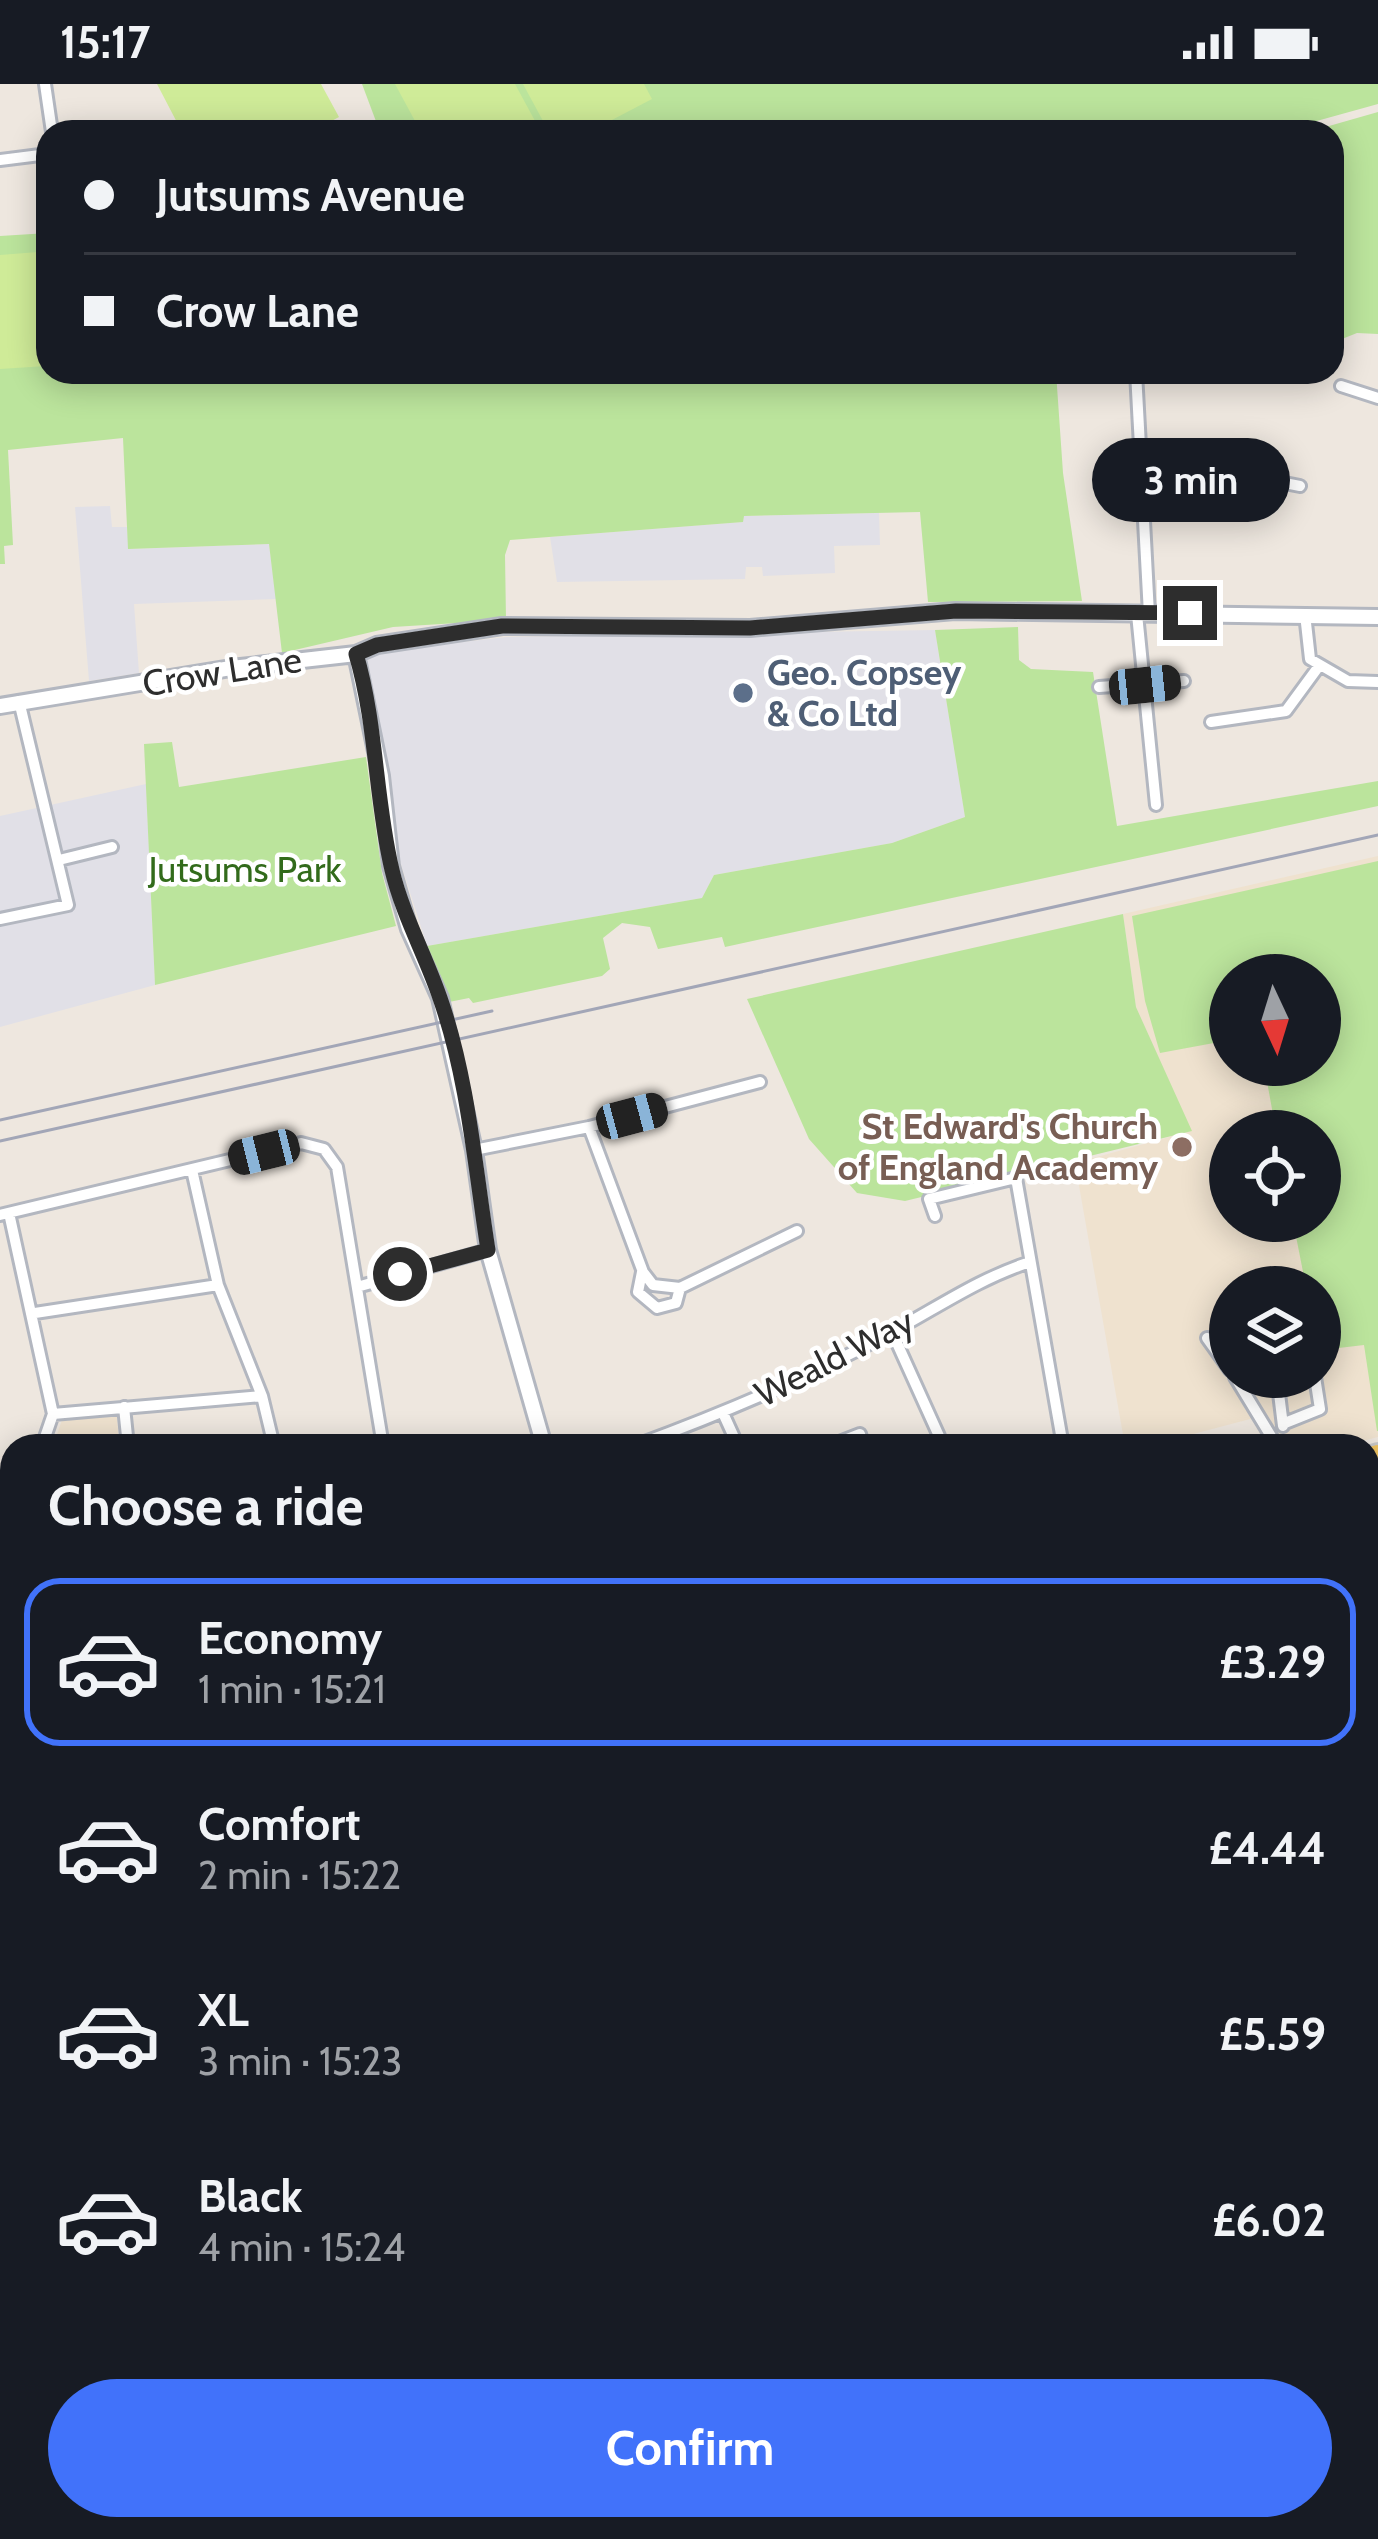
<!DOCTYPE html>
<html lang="en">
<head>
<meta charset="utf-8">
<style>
	body { margin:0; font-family:Cabin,sans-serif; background:#242831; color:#f1f3f6; height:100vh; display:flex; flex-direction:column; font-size:45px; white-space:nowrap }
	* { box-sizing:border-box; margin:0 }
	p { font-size:39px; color:#9ea1a6 }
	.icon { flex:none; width:66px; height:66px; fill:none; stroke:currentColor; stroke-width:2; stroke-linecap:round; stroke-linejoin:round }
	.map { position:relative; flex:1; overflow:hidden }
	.details { position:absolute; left:0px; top:1350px; width:1380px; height:1107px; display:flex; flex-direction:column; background:#171b24; border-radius:36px 36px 0 0; box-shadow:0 6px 30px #0003 }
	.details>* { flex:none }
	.banner { position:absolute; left:36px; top:36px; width:1308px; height:264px; border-radius:36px; box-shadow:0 6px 30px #0003; display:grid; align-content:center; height:264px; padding:0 48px; background:#171b24 }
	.needle { width:78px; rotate:176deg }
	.fabs { position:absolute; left:1209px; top:870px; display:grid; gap:24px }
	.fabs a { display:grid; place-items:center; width:132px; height:132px; border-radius:50%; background:#171b24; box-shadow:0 6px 30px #0003; font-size:60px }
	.end { position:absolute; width:54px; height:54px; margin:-27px; border:15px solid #2d2d2d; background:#fff; box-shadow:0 0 0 6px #fff }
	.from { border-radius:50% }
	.bubble { position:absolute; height:84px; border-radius:42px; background:#171b24; box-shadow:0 6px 30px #0003; font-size:39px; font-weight:800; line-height:84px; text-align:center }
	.car { position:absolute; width:36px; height:72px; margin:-36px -18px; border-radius:15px; box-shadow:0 0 9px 3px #0007; background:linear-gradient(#222 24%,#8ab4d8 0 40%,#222 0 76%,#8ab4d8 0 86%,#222 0) }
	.banner b { display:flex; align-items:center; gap:42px; height:114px; font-size:45px }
	.banner b+b { border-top:3px solid #363941 }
	.banner i { width:30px; height:30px; background:#f1f3f6 }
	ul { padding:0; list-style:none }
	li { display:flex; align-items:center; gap:36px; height:168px; margin:0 24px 18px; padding:0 24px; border:6px solid transparent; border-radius:36px }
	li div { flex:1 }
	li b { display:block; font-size:45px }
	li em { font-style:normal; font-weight:800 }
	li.selected { border-color:#4172fa }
	li>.icon { width:108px; height:108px; stroke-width:1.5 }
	h2 { padding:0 48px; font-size:54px; line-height:144px }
	.button { display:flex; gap:24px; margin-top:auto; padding:24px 48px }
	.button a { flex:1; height:138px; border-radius:72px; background:#4172fa; color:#fff; font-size:48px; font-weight:800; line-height:138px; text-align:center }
	.status { display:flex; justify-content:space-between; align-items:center; height:84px; padding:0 60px; background:#171b24; direction:ltr }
	.status svg { height:33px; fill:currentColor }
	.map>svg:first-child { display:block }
	.industrial { fill:#e1e0e7 }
	.education { fill:#efe2cf; fill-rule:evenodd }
	.green { fill:#bbe49c }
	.pitch { fill:#cfeb98 }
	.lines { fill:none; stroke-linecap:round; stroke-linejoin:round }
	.minor-casing { stroke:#b3b7c0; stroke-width:16 }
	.tertiary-casing { stroke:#b3b7c0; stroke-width:20 }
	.primary-casing { stroke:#c8c8c8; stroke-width:22 }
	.minor { stroke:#fff; stroke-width:10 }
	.tertiary { stroke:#fff; stroke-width:14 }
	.primary { stroke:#f1c461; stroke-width:16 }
	.rail { stroke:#a2a6b7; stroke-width:3 }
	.route { stroke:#2d2d2d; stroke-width:15 }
	.service-dot { fill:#5c6f8a; stroke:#fff; stroke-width:4.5 }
	.education-dot { fill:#8d6e63; stroke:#fff; stroke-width:4.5 }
	.labels { text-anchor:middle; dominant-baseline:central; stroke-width:9; stroke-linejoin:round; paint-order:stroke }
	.street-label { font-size:36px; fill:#2d2d2d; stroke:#fff }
	.service-label { font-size:36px; font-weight:bold; fill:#4e5e75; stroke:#fff; text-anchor:start }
	.park-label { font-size:36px; fill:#326b1b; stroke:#fff }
	.education-label { font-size:36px; font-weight:bold; fill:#785e54; stroke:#fff; text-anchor:end }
</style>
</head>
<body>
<div class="status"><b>15:17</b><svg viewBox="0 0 49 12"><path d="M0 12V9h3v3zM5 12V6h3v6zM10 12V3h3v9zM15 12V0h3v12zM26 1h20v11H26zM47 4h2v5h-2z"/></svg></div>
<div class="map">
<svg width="1378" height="2455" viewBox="0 0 1378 2455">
	<rect width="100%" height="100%" fill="#eee7df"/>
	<path class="industrial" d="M 110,422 L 112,443 L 127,443 L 129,465 L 269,460 L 276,515 L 134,520 L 139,589 L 89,597 L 75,423 Z
		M 879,429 L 880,461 L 834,462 L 835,489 L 763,492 L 762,483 L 746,483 L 745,495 L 557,498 L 550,453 L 742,438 L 743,432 Z
		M 935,546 L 965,733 L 892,759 L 714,791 L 702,814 L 427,862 L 400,777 L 366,579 L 373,568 L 507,553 Z
		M 146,700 L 155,901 L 0,943 L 0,732 Z
		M 0,1610 L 12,1612 L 12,1759 L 0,1761 Z
		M 12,1984 L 12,2132 L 0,2137 L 0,1989 Z"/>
	<path class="education" d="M 1378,772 L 1378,1353 L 1344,1362 L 1264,1362 L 1254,1334 L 1148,1362 L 1125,1362 L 1075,1079 L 1191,1047 L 1136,923 L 1123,830 ZM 1230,891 L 1320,891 L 1320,981 L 1230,981 ZM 1230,1047 L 1320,1047 L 1320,1137 L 1230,1137 ZM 1230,1203 L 1320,1203 L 1320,1293 L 1230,1293 Z
		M 117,1332 L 119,1362 L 53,1362 L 62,1336 Z"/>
	<path class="green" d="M 362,0 L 1378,0 L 1378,20 L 1277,48 L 380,48 Z
		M 1378,28 L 1378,250 L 1357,249 L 1332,259 L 1332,48 L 1308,48 Z
		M 48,149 L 48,288 L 1056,288 L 1063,389 L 1082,517 L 928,518 L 920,428 L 744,432 L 743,438 L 510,456 L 505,471 L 506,536 L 393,543 L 282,569 L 269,460 L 128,465 L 123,354 L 8,366 L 13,461 L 4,462 L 5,480 L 0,480 L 0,152 Z
		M 1018,543 L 1019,576 L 1031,585 L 1093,588 L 1117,742 L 1378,697 L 1378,722 L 725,863 L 722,853 L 658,865 L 650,843 L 622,839 L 603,854 L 610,885 L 602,892 L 473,919 L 469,914 L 449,918 L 427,862 L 702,814 L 714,791 L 892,759 L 965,733 L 935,546 Z
		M 172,658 L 179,703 L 366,673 L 382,789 L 396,842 L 155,901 L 144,660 Z
		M 1378,777 L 1378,1347 L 1377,1347 L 1364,1261 L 1322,1266 L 1320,1203 L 1306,1203 L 1293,1137 L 1320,1137 L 1320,1047 L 1276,1047 L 1264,981 L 1320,981 L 1320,891 L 1230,891 L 1230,956 L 1160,969 L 1145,917 L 1132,832 Z
		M 1123,830 L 1136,923 L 1192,1047 L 905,1117 L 857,1109 L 809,1055 L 747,915 Z
		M 1378,1462 L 1378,2455 L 1163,2455 L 1166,2445 L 1368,2445 L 1368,1465 Z
		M 149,2445 L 459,2445 L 458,2455 L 149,2455 Z"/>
	<path class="pitch" d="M 157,0 L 321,0 L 339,33 L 311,48 L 182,48 Z
		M 395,0 L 515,0 L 541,48 L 421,48 Z
		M 523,0 L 644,0 L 652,15 L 589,48 L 549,48 Z
		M 38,168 L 46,282 L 0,285 L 0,171 Z"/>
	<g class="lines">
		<g class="minor-casing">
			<path id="minor" d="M 45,0 L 52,48
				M 0,76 L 48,70
				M 1136,288 L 1149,530
				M 1341,302 L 1378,314
				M 1142,385 L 1199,382 L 1300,402
				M 1137,530 L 1156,721
				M 1305,530 L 1310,575 L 1348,597 L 1378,598
				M 1099,603 L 1184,597
				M 1211,638 L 1286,627 L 1319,582
				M 59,776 L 112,763
				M 0,835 L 68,821 L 19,617
				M 589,1043 L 643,1188 L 653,1201 L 680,1204 L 797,1147
				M 474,1066 L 589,1043 L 760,998
				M 192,1086 L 218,1201 L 262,1312 L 274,1362
				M 9,1129 L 53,1330 L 42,1362
				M 0,1131 L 301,1059 L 324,1065 L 337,1083 L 383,1362
				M 935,1132 L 929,1115 L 1016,1094 L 1063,1362
				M 642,1188 L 638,1208 L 657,1224 L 676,1219 L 680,1204
				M 357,1203 L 488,1166
				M 35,1229 L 218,1201
				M 892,1248 L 939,1352
				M 1207,1254 L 1230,1286
				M 1235,1293 L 1277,1362
				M 1277,1293 L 1283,1342
				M 124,1323 L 128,1362
				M 723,1329 L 738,1362
				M 53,1330 L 262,1312
				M 1285,1339 L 1320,1325 L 1315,1293
				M 634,1362 C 721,1330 808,1294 890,1249 C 937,1224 978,1195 1030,1178
				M 829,1362 L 860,1350 L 864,1362
				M 0,1401 L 12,1398
				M 0,1752 L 12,1750
				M 0,1901 L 12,1897
				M 0,2319 L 12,2370
				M 30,2445 L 32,2455
				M 111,2445 L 115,2455
				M 1142,2455 L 1143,2445"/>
		</g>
		<g class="tertiary-casing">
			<path id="tertiary" d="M 356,570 L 381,692 L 391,782 L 409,845 L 440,914 L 474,1066 L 488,1166 L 544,1362
				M 0,622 L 231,584 L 356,570 L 377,561 L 502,542 L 750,544 L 955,527 L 1378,533"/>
		</g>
		<g class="primary-casing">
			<path id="primary" d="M 1368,1372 L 1378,1369
				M 0,1598 L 12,1601"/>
		</g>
		<use href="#minor" class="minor"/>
		<use href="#tertiary" class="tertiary"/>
		<use href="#primary" class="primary"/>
		<path class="rail" d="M 0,1036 L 492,927
			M 0,1057 L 1378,751"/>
	</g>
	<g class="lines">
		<path class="route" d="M 400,1190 L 488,1166 C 475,1083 468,994 440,914 C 425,870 403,832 392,786 C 375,715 377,641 356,570 L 377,561 L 502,542 L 750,544 L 956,527 L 1190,529"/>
	</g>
	<circle class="service-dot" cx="743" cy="609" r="12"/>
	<circle class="education-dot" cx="1182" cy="1063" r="12"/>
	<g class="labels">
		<g class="street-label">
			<text transform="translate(222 587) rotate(-9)">Crow Lane</text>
			<text transform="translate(834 1273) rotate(-27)">Weald Way</text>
		</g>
		<g class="service-label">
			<text x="767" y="588">Geo. Copsey<tspan x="767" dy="41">&amp; Co Ltd</tspan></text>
		</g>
		<g class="park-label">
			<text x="245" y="785">Jutsums Park</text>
		</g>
		<g class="education-label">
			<text x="1158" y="1042">St Edward's Church<tspan x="1158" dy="41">of England Academy</tspan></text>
		</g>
	</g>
</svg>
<div class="fabs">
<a><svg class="needle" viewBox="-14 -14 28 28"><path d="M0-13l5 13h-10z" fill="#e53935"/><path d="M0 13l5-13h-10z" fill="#9ea1a6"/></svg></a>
<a><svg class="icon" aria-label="locate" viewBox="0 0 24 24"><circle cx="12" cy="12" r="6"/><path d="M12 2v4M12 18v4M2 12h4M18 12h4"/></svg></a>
<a><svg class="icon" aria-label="layers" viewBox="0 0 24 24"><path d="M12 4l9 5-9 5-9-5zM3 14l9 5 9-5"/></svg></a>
</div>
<i class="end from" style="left:400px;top:1190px"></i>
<i class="end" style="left:1190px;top:529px"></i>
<div class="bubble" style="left:1092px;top:354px;width:198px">3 min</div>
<i class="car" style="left:1145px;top:601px;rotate:84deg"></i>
<i class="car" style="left:632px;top:1032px;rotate:75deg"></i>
<i class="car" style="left:264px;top:1068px;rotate:256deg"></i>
<div class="banner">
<b><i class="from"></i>Jutsums Avenue</b>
<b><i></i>Crow Lane</b>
</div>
<section class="details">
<h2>Choose a ride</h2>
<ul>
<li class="selected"><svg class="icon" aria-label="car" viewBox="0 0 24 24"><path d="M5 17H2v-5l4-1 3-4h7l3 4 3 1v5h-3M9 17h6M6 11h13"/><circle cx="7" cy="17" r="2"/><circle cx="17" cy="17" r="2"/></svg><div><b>Economy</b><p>1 min · 15:21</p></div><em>£3.29</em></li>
<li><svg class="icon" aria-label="car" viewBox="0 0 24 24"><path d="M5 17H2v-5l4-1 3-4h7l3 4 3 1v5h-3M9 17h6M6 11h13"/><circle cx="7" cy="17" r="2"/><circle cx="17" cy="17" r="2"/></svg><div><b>Comfort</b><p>2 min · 15:22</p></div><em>£4.44</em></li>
<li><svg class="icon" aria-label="car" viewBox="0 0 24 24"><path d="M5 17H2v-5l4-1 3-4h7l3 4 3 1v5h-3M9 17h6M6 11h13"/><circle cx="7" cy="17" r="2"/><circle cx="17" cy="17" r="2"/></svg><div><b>XL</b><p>3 min · 15:23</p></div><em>£5.59</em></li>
<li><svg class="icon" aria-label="car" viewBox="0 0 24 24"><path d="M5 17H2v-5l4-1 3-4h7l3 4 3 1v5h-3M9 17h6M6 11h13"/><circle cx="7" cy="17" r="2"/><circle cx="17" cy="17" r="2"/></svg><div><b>Black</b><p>4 min · 15:24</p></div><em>£6.02</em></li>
</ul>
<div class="button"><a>Confirm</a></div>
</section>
</div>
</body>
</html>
